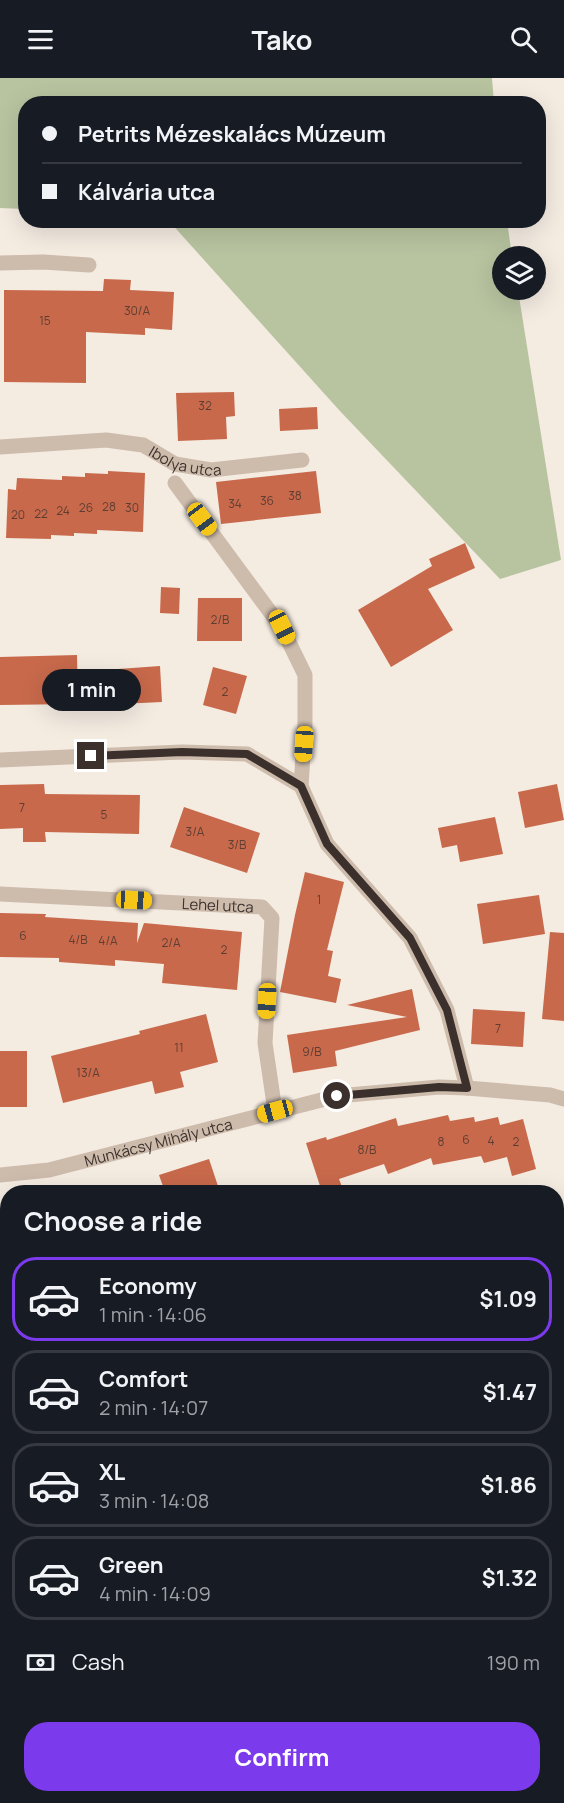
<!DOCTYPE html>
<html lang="en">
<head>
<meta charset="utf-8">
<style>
	body { margin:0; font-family:Manrope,sans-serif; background:#20242c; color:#f1f3f6; height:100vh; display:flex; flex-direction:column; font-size:22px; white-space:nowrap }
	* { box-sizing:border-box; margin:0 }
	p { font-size:20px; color:#9ea1a6 }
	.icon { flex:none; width:33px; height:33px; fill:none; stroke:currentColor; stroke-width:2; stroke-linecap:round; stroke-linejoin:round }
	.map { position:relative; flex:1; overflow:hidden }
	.details { position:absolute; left:0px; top:1107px; width:564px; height:618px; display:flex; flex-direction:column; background:#171b24; border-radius:24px 24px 0 0; box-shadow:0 6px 24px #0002 }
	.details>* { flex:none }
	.guide { position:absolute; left:18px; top:18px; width:528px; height:132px; border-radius:24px; box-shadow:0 6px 24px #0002; display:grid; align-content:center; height:132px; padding:0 24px; background:#171b24 }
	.buttons { position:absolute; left:492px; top:168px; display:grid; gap:12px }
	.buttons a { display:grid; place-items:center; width:54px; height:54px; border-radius:50%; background:#171b24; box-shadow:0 6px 24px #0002; font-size:30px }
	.end { position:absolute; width:27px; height:27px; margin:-14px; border:8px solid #3b302b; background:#fff; box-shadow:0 0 0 3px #fff }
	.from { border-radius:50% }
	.bubble { position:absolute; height:42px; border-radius:21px; background:#171b24; box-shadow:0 6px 24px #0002; font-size:20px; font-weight:700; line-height:42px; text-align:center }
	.car { position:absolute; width:18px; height:36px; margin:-18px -9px; border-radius:8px; box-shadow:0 0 4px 2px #0007; background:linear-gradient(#f5c518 24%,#345 0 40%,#f5c518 0 76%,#345 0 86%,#f5c518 0) }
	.guide b { display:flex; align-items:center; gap:21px; height:57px; font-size:22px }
	.guide b+b { border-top:2px solid #363941 }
	.guide i { width:15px; height:15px; background:#f1f3f6 }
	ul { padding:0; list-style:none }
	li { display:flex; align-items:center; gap:18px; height:84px; margin:0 12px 9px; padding:0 12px; border:3px solid #363941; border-radius:24px }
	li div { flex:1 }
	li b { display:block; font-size:22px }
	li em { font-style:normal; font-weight:700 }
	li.active { border-color:#7c3aed }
	li>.icon { width:54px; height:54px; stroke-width:1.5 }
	h2 { padding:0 24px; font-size:27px; line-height:72px }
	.pay { display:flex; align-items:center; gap:15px; height:66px; padding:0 24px; font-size:22px }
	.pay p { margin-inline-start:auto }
	.primary-button { display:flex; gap:12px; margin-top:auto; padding:12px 24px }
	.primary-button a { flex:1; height:69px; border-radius:24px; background:#7c3aed; color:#fff; font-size:24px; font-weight:700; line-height:69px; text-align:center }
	header { display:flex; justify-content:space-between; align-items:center; height:78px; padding:0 24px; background:#171b24; font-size:27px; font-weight:700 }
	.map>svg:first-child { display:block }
	.green { fill:#b8c4a0 }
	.building { fill:#c8694b }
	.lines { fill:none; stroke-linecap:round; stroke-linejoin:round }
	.pedestrian { stroke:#cdbbac; stroke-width:15 }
	.minor { stroke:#cdbbac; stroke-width:15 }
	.route { stroke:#3b302b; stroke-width:8 }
	.labels { text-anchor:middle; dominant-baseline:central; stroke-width:5; stroke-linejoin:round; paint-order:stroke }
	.number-label { font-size:12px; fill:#5e3e33 }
	.street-label { font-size:15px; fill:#3b302b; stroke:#fbf5ee }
</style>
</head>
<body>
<header><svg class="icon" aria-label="menu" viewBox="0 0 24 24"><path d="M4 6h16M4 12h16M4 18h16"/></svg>Tako<svg class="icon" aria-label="search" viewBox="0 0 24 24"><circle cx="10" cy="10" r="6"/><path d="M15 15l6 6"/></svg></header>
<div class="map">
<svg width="564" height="1725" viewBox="0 0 564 1725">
	<rect width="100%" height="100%" fill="#f4ebe1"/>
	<path class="green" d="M 0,0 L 492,0 L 494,25 L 26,26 L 25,131 L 0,130 Z
		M 169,143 L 507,143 L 512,178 L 502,178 L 502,212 L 518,212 L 561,482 L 500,501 L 339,332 Z"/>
	<path class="building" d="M 104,201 L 131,202 L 130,212 L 174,214 L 172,252 L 145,250 L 145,257 L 86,254 L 86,305 L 4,304 L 4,212 L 103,213 Z
		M 234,314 L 235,338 L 226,339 L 227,361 L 178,363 L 176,315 Z
		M 317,329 L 318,351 L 280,353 L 279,331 Z
		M 108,393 L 145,395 L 143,454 L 97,452 L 97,456 L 74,455 L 74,458 L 51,457 L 51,461 L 6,460 L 8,411 L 16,412 L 17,400 L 62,402 L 62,398 L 85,399 L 85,395 L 108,396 Z
		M 316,393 L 321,435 L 221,446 L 216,404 Z
		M 465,465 L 475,490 L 428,511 L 453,552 L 391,589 L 358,532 L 432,488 L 429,481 Z
		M 161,509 L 180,510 L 179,536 L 160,535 Z
		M 198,520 L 242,520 L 242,563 L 197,563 Z
		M 77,577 L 78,626 L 0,627 L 0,579 Z
		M 160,588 L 162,624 L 120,626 L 118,591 Z
		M 213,589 L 247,598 L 236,636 L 203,627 Z
		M 44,706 L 45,716 L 140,717 L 139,756 L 45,754 L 46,764 L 23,764 L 23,750 L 0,751 L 0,707 Z
		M 557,706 L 564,742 L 525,750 L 518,714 Z
		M 184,729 L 260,755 L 247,795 L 170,769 Z
		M 495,739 L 503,776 L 460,784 L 457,767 L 442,770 L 438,750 Z
		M 305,794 L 344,804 L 327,872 L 333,873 L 328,898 L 341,901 L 336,925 L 280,914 L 295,837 Z
		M 539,817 L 545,856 L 483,866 L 477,826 Z
		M 0,835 L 46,836 L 45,839 L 138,845 L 137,865 L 144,845 L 242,854 L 237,912 L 162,905 L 164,886 L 115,882 L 115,888 L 59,884 L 59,880 L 0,879 Z
		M 550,854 L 564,855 L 564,943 L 542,941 Z
		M 412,911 L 420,952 L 335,973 L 337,988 L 293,995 L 287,957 L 407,939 L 347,927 Z
		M 473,931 L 525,934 L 523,969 L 471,966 Z
		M 206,936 L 218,984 L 180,994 L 184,1009 L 155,1016 L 152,1003 L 63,1025 L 51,978 L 140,956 L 139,953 Z
		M 0,973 L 27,973 L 27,1029 L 0,1029 Z
		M 448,1037 L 450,1043 L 474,1039 L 475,1044 L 498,1039 L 500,1047 L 523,1041 L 536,1091 L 512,1098 L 507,1079 L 484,1085 L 481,1078 L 433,1087 L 431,1080 L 388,1096 L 384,1086 L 339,1101 L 344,1114 L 322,1114 L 306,1065 L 326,1059 L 327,1062 L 396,1040 L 398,1048 Z
		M 209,1081 L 220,1114 L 165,1114 L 159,1097 Z"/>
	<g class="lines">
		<path class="pedestrian" d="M 556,1641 L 564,1620
			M 527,1725 L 529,1718"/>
		<g class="minor">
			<path d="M 0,185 L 43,184 L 89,187"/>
			<path id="s1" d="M 0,369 L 106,362 L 143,367 L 175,386 L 211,392 L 302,382"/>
			<path d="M 175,405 L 282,550 L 305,597 L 305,646 L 301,708 L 327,766 L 410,860 L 447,932 L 467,1010"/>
			<path d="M 0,682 L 182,674 L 247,676 L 301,708"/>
			<path id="s2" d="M 0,816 L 262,829 L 272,840 L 265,965 L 275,1033"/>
			<path id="s3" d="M 0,1097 L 49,1092 L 337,1018 L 439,1009 L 467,1010 L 550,1017 L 564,1021"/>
			<path d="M 556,1395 L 564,1390"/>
			<path d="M 0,1660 L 8,1658"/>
			<path d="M 240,1718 L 241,1725"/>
		</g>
	</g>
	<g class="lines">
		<path class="route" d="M 91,678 L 182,674 L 247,676 L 301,708 L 327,766 L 410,860 L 447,932 L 467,1010 L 439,1009 L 337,1018"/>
	</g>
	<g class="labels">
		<g class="number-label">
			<text x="137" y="232">30/A</text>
			<text x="45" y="242">15</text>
			<text x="205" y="327">32</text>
			<text x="295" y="417">38</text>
			<text x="267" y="422">36</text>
			<text x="235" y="425">34</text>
			<text x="109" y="428">28</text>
			<text x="86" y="429">26</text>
			<text x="132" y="429">30</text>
			<text x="63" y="432">24</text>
			<text x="41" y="435">22</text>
			<text x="18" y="436">20</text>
			<text x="220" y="541">2/B</text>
			<text x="225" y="613">2</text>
			<text x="22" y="729">7</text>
			<text x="104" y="736">5</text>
			<text x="195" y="753">3/A</text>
			<text x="237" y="766">3/B</text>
			<text x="319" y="821">1</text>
			<text x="23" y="857">6</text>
			<text x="78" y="861">4/B</text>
			<text x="108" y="862">4/A</text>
			<text x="171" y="864">2/A</text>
			<text x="224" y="871">2</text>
			<text x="498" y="950">7</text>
			<text x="179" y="969">11</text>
			<text x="312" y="973">9/B</text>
			<text x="88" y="994">13/A</text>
			<text x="466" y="1061">6</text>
			<text x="491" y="1062">4</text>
			<text x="441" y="1063">8</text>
			<text x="516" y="1063">2</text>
			<text x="367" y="1071">8/B</text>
		</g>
		<g class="street-label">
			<text stroke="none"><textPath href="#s1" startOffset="190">Ibolya utca</textPath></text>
			<text stroke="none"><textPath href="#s2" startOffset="218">Lehel utca</textPath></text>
			<text stroke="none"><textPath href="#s3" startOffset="162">Munkácsy Mihály utca</textPath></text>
		</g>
	</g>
</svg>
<div class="buttons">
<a><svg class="icon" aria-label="layers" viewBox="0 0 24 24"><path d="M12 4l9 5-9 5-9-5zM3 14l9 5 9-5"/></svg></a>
</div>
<i class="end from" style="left:337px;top:1018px"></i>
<i class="end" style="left:91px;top:678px"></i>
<div class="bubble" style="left:42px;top:591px;width:99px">1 min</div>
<i class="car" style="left:202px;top:441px;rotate:143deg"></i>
<i class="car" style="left:282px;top:549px;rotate:154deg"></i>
<i class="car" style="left:304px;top:666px;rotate:184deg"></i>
<i class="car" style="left:134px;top:822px;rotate:93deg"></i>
<i class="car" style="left:267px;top:923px;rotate:183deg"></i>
<i class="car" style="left:275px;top:1033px;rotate:255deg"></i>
<div class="guide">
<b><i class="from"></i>Petrits Mézeskalács Múzeum</b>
<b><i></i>Kálvária utca</b>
</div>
<section class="details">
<h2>Choose a ride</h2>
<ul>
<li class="active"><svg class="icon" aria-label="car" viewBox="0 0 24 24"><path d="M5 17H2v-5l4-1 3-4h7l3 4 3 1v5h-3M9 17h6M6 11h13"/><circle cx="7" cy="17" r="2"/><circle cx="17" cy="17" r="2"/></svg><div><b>Economy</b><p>1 min · 14:06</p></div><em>$1.09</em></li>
<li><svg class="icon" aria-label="car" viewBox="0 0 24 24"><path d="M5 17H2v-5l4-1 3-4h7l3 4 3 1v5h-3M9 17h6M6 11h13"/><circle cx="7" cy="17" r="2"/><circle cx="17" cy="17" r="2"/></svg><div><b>Comfort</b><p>2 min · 14:07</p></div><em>$1.47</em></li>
<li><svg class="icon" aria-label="car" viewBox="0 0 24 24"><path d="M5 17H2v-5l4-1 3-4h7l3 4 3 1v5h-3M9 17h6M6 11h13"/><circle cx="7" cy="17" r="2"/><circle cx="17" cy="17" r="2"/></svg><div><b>XL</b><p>3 min · 14:08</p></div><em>$1.86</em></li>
<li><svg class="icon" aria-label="car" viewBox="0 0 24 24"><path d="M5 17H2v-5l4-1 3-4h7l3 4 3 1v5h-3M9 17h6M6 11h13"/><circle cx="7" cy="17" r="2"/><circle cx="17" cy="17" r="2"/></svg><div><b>Green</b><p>4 min · 14:09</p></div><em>$1.32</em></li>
</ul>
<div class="pay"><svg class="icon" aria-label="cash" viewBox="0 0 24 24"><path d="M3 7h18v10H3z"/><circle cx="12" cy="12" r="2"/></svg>Cash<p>190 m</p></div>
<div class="primary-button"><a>Confirm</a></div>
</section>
</div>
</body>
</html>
